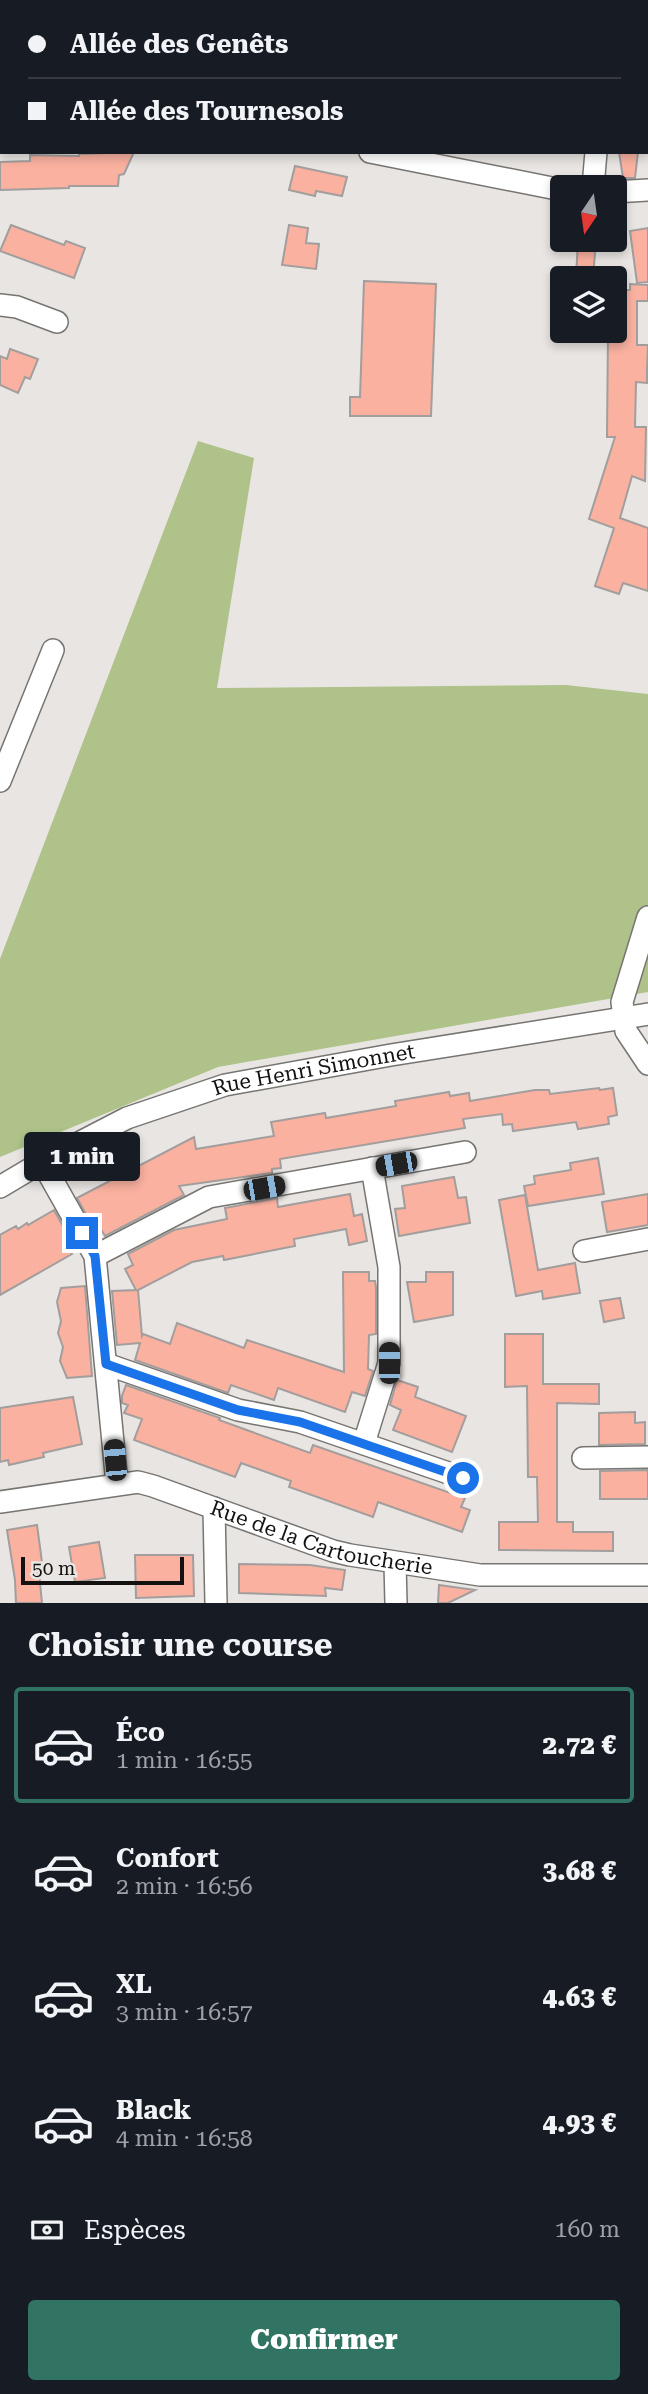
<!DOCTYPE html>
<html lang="fr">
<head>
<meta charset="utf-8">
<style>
	body { margin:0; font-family:"Roboto Serif",serif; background:#20242c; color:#f1f3f6; height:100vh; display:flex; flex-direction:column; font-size:26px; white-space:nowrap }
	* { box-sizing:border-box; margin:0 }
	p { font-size:23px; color:#9ea1a6 }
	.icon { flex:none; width:38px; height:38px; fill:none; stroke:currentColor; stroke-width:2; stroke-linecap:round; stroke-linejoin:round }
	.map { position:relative; height:1603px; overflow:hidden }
	.details { display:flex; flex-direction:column; background:#171b24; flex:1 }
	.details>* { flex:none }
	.banner { position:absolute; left:0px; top:0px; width:649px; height:154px; box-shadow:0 4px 10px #0003; display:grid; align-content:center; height:154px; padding:0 28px; background:#171b24 }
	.needle { width:46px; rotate:193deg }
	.fabs { position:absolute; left:550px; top:175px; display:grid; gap:14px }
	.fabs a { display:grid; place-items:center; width:77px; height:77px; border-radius:7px; background:#171b24; box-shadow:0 4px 10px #0003; font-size:35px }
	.scale { position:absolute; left:21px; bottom:18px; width:163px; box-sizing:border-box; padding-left:7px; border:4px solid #131211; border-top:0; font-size:19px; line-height:24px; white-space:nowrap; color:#131211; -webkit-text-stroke:5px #e8e5e2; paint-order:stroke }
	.end { position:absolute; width:32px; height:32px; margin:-16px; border:9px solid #1a73e8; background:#fff; box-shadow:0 0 0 4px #fff }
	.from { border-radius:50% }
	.bubble { position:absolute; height:49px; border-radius:7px; background:#171b24; box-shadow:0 4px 10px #0003; font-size:23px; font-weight:800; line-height:49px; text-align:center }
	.car { position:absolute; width:21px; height:42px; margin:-21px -10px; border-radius:9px; box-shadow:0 0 5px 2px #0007; background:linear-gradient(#222 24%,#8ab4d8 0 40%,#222 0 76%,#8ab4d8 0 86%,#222 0) }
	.banner b { display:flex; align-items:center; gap:24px; height:66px; font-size:26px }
	.banner b+b { border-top:2px solid #363941 }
	.banner i { width:18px; height:18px; background:#f1f3f6 }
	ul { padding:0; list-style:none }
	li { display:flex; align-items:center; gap:21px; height:116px; margin:0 14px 10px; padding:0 14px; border:4px solid transparent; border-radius:7px }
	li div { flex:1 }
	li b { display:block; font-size:26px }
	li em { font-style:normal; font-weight:800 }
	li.selected { border-color:#327464 }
	li>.icon { width:63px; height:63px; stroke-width:1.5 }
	h2 { padding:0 28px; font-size:32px; line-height:84px }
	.pay { display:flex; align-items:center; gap:18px; height:77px; padding:0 28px; font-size:26px }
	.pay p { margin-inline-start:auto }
	.button { display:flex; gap:14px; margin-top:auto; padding:14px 28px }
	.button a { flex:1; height:80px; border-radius:7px; background:#327464; color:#fff; font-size:28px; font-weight:800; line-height:80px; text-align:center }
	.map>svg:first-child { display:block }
	.green { fill:#aec28a }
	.building { fill:#fab1a0; stroke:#a29e9d; stroke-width:2 }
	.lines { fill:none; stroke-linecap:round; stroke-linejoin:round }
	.minor-casing { stroke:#777572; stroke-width:24 }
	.minor { stroke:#fff; stroke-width:21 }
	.rail { stroke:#656361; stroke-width:5; stroke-dasharray:14 7; stroke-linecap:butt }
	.route { stroke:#1a73e8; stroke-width:9 }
	.labels { text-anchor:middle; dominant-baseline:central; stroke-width:6; stroke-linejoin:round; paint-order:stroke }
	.street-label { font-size:21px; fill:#131211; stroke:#e8e5e2 }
</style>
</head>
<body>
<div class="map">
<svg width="648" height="1603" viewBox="0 0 648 1603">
	<rect width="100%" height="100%" fill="#e8e5e2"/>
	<path class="green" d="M 198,441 L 254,458 L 217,688 L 566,685 L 648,694 L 648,992 L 218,1067 L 0,1157 L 0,959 Z"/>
	<path class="building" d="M 134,152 L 124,174 L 119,175 L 118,186 L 69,186 L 69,188 L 0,190 L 0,162 L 30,161 L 30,155 L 79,156 L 79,154 Z
		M 619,152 L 638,152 L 635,178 L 623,178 Z
		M 295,166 L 347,177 L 342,196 L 316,191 L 315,196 L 289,190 Z
		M 11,225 L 64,245 L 66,241 L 85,248 L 74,278 L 0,251 Z
		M 289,225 L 308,228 L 306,243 L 319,244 L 316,269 L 282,265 Z
		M 648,228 L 648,282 L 637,283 L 630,231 Z
		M 578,240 L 596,240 L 593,278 L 576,278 Z
		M 364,281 L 436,284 L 431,416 L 350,416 L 350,397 L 360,397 Z
		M 630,284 L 648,285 L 648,301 L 637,301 L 637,345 L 648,345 L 647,370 L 647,383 L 636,382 L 635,427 L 646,427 L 645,481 L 632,476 L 620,518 L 648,528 L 648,591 L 623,583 L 619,594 L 595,586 L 614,528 L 589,519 L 615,437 L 607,437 L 608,331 L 614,331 L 614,290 L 630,290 Z
		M 10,349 L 38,359 L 30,379 L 25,377 L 18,393 L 0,385 L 0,356 L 7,359 Z
		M 599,1088 L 600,1090 L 613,1088 L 617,1115 L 608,1117 L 609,1124 L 578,1129 L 576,1122 L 513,1131 L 512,1124 L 503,1125 L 502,1114 L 463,1119 L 465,1128 L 280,1159 L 281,1168 L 272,1169 L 272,1173 L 179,1186 L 184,1195 L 105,1236 L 102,1231 L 97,1234 L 77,1198 L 194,1137 L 196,1149 L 274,1136 L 271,1122 L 325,1113 L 326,1118 L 396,1106 L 395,1101 L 449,1092 L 450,1096 L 469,1093 L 470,1101 L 535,1090 L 549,1090 L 550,1094 Z
		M 598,1158 L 604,1194 L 528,1206 L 524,1186 L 535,1184 L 534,1176 L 571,1170 L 570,1163 Z
		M 454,1177 L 458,1198 L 466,1197 L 470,1223 L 399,1236 L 395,1209 L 405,1208 L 402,1186 Z
		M 350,1194 L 354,1216 L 362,1214 L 367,1241 L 349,1245 L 346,1229 L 294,1239 L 295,1246 L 224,1260 L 223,1256 L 192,1262 L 138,1290 L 142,1336 L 143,1334 L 170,1344 L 177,1323 L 244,1348 L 247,1340 L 344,1372 L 343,1272 L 369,1272 L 369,1281 L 375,1281 L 376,1287 L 376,1334 L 369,1335 L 368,1369 L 373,1371 L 365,1396 L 352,1392 L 345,1412 L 278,1388 L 274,1400 L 231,1385 L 228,1393 L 135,1360 L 140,1343 L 117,1345 L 112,1291 L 136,1290 L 125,1269 L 133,1265 L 128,1254 L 174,1230 L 227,1219 L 225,1208 L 277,1198 L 278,1207 Z
		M 648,1194 L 648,1225 L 607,1232 L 602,1202 Z
		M 525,1195 L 538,1270 L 575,1263 L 580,1293 L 543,1299 L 542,1291 L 516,1296 L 499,1200 Z
		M 54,1210 L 74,1246 L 69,1249 L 72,1254 L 0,1295 L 0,1235 L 16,1226 L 18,1229 L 27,1223 L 28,1225 Z
		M 426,1272 L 453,1272 L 453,1315 L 414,1322 L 407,1282 L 426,1282 Z
		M 85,1286 L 92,1376 L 67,1378 L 60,1361 L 63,1347 L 58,1333 L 61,1321 L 57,1302 L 61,1288 Z
		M 620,1298 L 624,1318 L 604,1322 L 600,1301 Z
		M 505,1334 L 543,1334 L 543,1384 L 599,1384 L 599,1404 L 557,1403 L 557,1522 L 573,1522 L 573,1532 L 613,1532 L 613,1551 L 499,1550 L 499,1522 L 538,1522 L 537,1477 L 528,1477 L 527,1386 L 505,1387 Z
		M 397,1380 L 418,1387 L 415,1397 L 466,1416 L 452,1452 L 393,1430 L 401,1410 L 390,1405 Z
		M 126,1385 L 220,1418 L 219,1420 L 310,1453 L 313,1445 L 465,1498 L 461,1507 L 470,1510 L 462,1532 L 378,1502 L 373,1517 L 289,1487 L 291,1481 L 241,1463 L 235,1477 L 134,1440 L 142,1419 L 124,1413 L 128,1405 L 122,1403 L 122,1396 Z
		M 73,1397 L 82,1444 L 43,1453 L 44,1457 L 9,1465 L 8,1460 L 0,1462 L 0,1408 Z
		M 635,1412 L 635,1423 L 645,1422 L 645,1444 L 599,1445 L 599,1413 Z
		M 648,1470 L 648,1499 L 600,1499 L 600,1471 Z
		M 37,1525 L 42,1562 L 38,1563 L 42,1603 L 16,1603 L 15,1580 L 7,1530 Z
		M 99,1542 L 105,1578 L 75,1582 L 69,1547 Z
		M 135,1555 L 193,1555 L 194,1596 L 136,1598 Z
		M 239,1564 L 310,1565 L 345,1570 L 342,1590 L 325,1588 L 326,1596 L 239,1593 Z
		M 439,1585 L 475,1590 L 448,1603 L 438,1603 Z"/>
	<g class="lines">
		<g class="minor-casing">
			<g id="minor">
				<path d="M 622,2 L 622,0"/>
				<path d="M 0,123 L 2,123"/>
				<path d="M 370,152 L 562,190"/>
				<path d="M 593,187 L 596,152"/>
				<path d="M 614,192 L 648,190"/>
				<path d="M 0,305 L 17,307 L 57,322"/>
				<path d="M 0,781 L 53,650"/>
				<path d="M 648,917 L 622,1002 L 626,1031 L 648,1064"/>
				<path d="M 42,1162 L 95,1256 L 117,1484"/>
				<path id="s1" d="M 0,1187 L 42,1162 L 127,1118 L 225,1085 L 391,1055 L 648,1014"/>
				<path d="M 584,1251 L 648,1239"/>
				<path d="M 95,1256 L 209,1197 L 465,1152"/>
				<path d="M 106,1364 L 238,1410 L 300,1422 L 463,1478"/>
				<path d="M 364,1443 L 389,1363 L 389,1267 L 372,1168"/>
				<path d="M 583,1458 L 648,1457"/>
				<path id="s2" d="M 0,1502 L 138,1482 L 153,1486 L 333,1551 L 350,1555 L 480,1575 L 648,1575"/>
				<path d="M 214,1508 L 216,1603"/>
				<path d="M 395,1563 L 396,1603"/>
			</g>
		</g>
		<use href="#minor" class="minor"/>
		<path class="rail" d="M 351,0 L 361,2
			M 421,0 L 430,2"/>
	</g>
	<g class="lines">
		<path class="route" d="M 82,1233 L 95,1256 L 106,1364 L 238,1410 L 300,1422 L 463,1478"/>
	</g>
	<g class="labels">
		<g class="street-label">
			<text stroke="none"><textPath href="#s1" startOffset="338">Rue Henri Simonnet</textPath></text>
			<text stroke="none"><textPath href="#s2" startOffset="332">Rue de la Cartoucherie</textPath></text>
		</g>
	</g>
</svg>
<div class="fabs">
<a><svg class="needle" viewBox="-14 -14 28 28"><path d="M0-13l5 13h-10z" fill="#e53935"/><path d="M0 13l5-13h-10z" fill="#9ea1a6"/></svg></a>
<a><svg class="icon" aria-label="layers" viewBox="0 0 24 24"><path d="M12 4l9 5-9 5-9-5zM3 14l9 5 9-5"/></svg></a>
</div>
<div class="scale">50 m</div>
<i class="end from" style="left:463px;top:1478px"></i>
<i class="end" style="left:82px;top:1233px"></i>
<div class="bubble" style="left:24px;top:1132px;width:116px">1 min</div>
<i class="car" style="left:396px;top:1164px;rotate:260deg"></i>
<i class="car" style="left:264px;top:1188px;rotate:80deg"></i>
<i class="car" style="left:389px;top:1363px;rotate:0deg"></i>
<i class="car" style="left:115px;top:1460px;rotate:355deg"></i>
<div class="banner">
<b><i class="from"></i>Allée des Genêts</b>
<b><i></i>Allée des Tournesols</b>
</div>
</div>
<section class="details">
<h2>Choisir une course</h2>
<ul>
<li class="selected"><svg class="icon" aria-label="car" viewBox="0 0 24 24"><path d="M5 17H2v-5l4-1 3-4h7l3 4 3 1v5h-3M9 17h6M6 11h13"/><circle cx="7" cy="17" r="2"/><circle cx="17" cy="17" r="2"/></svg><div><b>Éco</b><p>1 min · 16:55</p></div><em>2.72 €</em></li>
<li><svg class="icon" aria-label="car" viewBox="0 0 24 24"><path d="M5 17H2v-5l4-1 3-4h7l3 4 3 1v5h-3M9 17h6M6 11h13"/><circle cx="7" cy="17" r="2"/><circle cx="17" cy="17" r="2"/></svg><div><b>Confort</b><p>2 min · 16:56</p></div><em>3.68 €</em></li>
<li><svg class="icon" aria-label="car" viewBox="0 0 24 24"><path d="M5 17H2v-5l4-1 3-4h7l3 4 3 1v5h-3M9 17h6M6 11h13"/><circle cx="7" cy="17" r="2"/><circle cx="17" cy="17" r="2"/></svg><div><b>XL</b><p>3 min · 16:57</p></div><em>4.63 €</em></li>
<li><svg class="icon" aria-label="car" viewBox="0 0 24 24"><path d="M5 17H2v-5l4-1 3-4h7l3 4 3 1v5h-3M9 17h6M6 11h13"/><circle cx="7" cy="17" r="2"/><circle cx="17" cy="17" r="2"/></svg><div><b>Black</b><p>4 min · 16:58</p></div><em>4.93 €</em></li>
</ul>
<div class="pay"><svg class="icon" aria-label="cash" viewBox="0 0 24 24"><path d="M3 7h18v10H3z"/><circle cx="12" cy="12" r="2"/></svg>Espèces<p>160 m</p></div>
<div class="button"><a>Confirmer</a></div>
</section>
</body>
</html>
